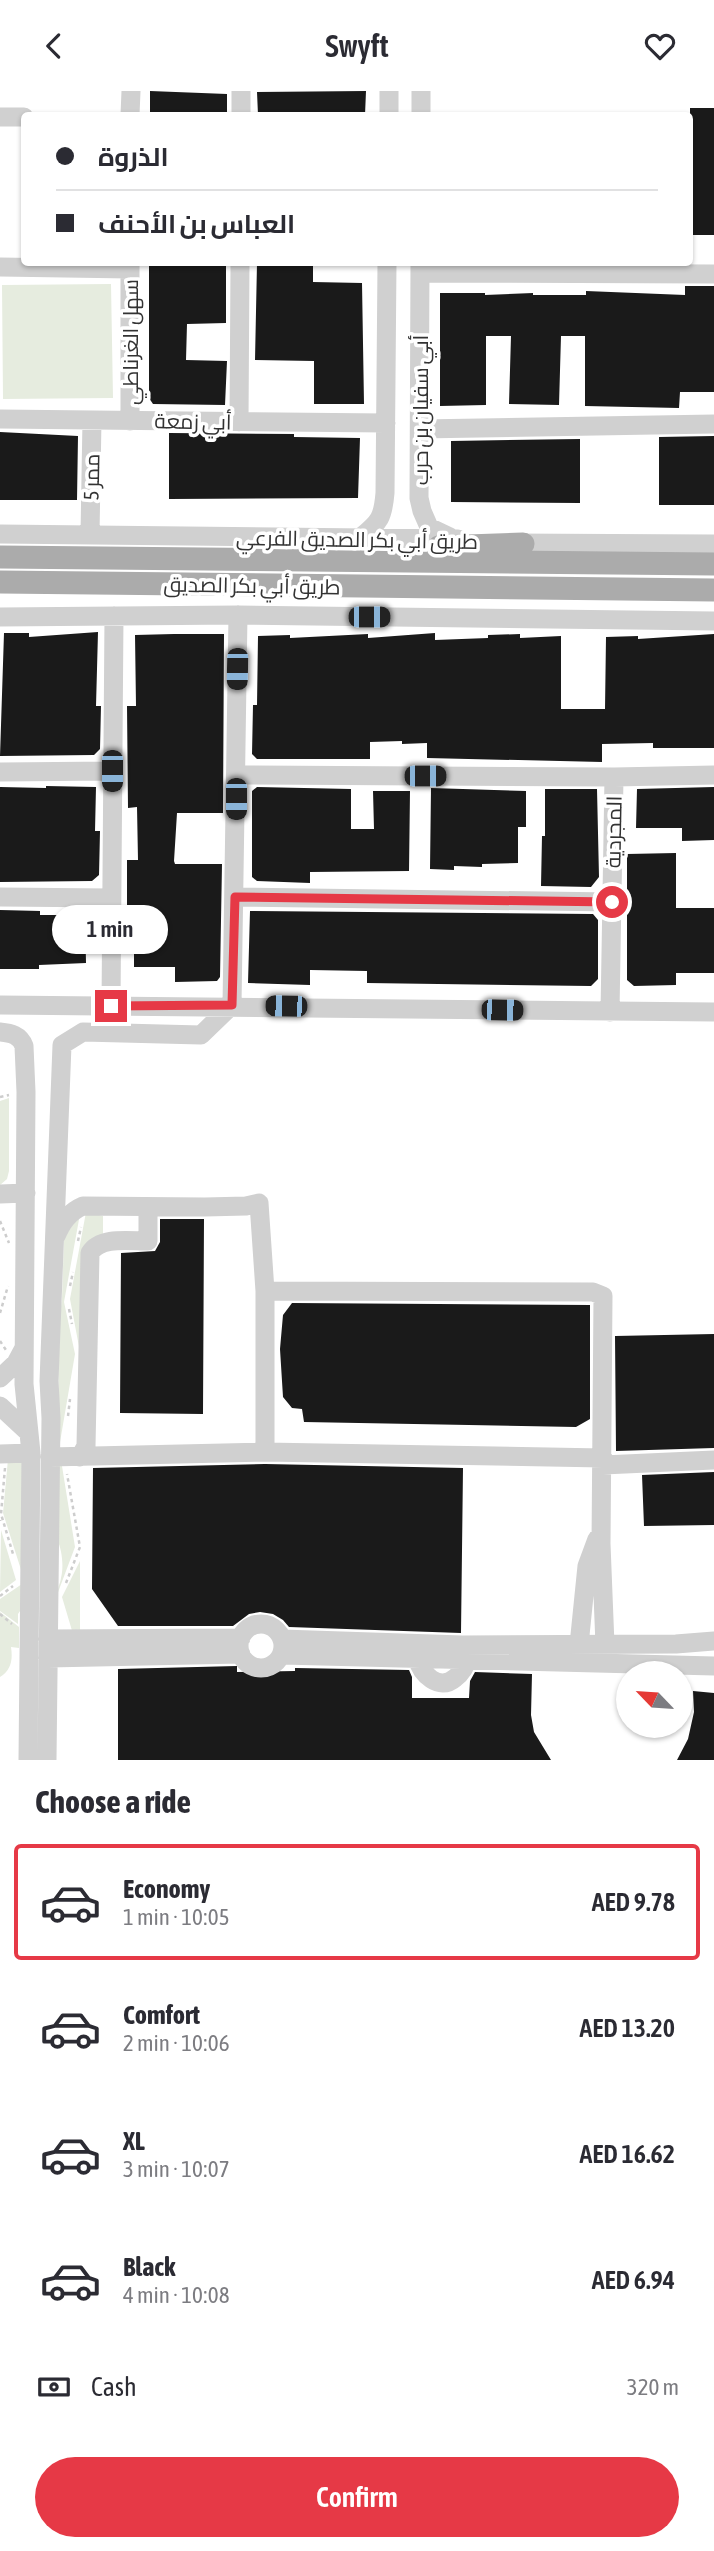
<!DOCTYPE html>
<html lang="en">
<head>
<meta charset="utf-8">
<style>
	body { margin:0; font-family:"Asap Condensed",Cairo,sans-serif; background:#f7f7f7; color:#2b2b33; height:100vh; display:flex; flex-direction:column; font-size:26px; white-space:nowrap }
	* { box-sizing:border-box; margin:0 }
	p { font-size:23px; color:#7c7c81 }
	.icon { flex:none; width:38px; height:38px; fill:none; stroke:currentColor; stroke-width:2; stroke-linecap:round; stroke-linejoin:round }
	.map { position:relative; height:1669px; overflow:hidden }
	.details { display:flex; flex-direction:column; background:#fff; flex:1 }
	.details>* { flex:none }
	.guide { position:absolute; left:21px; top:21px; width:672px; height:154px; border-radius:7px; box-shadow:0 2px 5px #0004; display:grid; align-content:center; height:154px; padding:0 35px; background:#fff }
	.needle { width:46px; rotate:295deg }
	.buttons { position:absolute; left:616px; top:1570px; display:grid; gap:14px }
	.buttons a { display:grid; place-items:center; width:77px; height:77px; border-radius:50%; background:#fff; box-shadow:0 2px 5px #0004; font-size:35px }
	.end { position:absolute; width:32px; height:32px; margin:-16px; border:9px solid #e63946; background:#fff; box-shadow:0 0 0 4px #fff }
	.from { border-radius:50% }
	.bubble { position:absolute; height:49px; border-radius:24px; background:#fff; box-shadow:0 2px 5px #0004; font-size:23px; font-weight:600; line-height:49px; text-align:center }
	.car { position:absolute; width:21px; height:42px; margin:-21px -10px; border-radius:9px; box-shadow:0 0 5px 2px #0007; background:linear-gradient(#222 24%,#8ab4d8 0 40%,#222 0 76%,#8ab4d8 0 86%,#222 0) }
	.guide b { display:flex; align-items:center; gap:24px; height:66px; font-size:26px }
	.guide b+b { border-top:2px solid #e1e1e2 }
	.guide i { width:18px; height:18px; background:#2b2b33 }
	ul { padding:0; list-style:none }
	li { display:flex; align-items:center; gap:21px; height:116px; margin:0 14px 10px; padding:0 21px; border:4px solid transparent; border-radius:7px }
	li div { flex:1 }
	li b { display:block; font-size:26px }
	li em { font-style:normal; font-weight:600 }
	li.current { border-color:#e63946 }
	li>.icon { width:63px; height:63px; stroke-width:1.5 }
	h2 { padding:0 35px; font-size:32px; line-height:84px }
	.pay { display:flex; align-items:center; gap:18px; height:77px; padding:0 35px; font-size:26px }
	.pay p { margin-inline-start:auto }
	.button { display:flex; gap:14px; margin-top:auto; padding:14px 35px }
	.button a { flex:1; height:80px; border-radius:42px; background:#e63946; color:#fff; font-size:28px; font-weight:600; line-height:80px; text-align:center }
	header { display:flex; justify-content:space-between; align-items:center; height:91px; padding:0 35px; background:#fff; font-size:32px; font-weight:600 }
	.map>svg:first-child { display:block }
	.green { fill:#e6ecdf }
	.building { fill:#1a1a1a }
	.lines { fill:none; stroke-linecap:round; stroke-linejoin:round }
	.path { stroke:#cdcdcd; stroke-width:2.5; stroke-dasharray:3.5 3.5; stroke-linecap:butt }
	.minor { stroke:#d0d0d0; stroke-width:19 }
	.major { stroke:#ababab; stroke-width:23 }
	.route { stroke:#e63946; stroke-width:9 }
	.labels { text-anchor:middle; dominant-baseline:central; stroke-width:7; stroke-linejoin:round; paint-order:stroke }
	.street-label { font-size:21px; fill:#333; stroke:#fff }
</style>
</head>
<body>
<header><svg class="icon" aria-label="back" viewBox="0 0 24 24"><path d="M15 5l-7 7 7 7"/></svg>Swyft<svg class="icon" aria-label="heart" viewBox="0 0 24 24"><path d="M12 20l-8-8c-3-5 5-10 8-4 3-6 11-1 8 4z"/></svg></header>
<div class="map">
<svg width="714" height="1669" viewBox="0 0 714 1669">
	<rect width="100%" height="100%" fill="#fff"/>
	<path class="green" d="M 111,193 L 113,307 L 3,308 L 2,194 Z
		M 9,1007 L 9,1080 L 7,1088 L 0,1094 L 0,1010 Z
		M 86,1121 L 103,1125 L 103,1145 L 80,1261 L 70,1208 Z
		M 80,1123 L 64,1211 L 75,1263 L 59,1357 L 58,1242 L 62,1207 L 64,1147 Z
		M 8,1368 L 23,1369 L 23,1485 L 3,1422 Z
		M 56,1371 L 62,1375 L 75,1456 L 57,1504 C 57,1497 60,1494 61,1487 C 64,1475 62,1459 57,1448 Z
		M 1,1439 L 16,1489 L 0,1501 Z
		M 80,1470 L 80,1543 L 73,1543 L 62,1506 Z
		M 22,1493 L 22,1517 L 18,1523 L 18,1533 L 0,1520 L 0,1508 Z
		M 0,1521 L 19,1536 L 19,1557 L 11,1556 C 13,1569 11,1579 0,1586 Z"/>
	<path class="building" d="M 150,0 L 227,3 L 227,24 L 150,24 Z
		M 366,0 L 365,24 L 258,24 L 257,1 Z
		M 690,17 L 714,17 L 714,144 L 690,144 Z
		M 149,172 L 226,172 L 226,232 L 187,233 L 186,269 L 227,270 L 225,314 L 153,313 L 149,307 Z
		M 257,172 L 313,172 L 313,191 L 362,192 L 364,313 L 314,313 L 314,270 L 255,269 Z
		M 685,195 L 714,195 L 714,301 L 680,301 L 679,317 L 585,315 L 585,245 L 561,245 L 559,314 L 509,313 L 511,245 L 486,245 L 486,314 L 440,315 L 440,202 L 485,202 L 485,204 L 533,202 L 533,204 L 586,204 L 586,200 L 685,204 Z
		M 0,341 L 78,345 L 77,409 L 0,409 Z
		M 169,342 L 294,343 L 294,346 L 360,347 L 358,407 L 169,408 Z
		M 714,345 L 714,414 L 659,414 L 659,346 Z
		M 580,348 L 580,412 L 451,411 L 451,350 Z
		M 98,541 L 96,615 L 101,615 L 100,658 L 94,664 L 0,665 L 4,542 L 29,542 L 29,546 Z
		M 435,542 L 435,549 L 488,547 L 488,544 L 520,543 L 520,547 L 561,545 L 561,618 L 605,618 L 606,546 L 638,545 L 638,548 L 714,543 L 714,657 L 653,657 L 653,652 L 602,653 L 602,671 L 427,667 L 427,652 L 402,653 L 402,650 L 370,651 L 370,668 L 257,668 L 252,663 L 253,614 L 257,614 L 258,545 L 290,544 L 290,547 L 368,543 L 368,547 Z
		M 174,543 L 224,543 L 223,722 L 177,722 L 174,770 L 175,773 L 222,773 L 220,886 L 217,890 L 175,891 L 175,876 L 134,876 L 134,816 L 127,816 L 127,769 L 138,769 L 137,716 L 128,717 L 127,615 L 136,615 L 135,544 Z
		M 46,695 L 96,696 L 95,740 L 100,740 L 99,784 L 92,790 L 0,791 L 0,696 L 46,697 Z
		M 257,696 L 351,698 L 351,738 L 374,738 L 373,700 L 410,700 L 409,780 L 310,781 L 310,792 L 257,790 L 252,786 L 252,700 Z
		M 714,696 L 714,749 L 682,750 L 682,737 L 636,737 L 637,698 Z
		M 431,697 L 526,700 L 526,736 L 518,736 L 518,772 L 482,773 L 482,776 L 454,775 L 454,779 L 430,778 Z
		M 545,698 L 597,698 L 599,786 L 591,796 L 541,795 L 542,745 L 545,745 Z
		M 676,762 L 676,817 L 714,817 L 714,882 L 676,882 L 676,894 L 634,895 L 627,889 L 627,763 Z
		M 0,819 L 40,820 L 40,824 L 85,824 L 86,872 L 39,874 L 39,878 L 0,878 Z
		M 250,820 L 593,823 L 598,829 L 598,888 L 591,895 L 367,892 L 367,880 L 310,879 L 310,894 L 248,892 Z
		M 160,1128 L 204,1128 L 203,1323 L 120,1322 L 121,1162 L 155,1160 L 160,1151 Z
		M 292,1212 L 590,1214 L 590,1328 L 576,1336 L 304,1331 L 302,1318 L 292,1317 L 283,1306 L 280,1258 L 283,1224 Z
		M 714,1243 L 714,1357 L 616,1360 L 615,1245 Z
		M 265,1373 L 463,1377 L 461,1542 L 289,1536 L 283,1529 L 273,1523 L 260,1521 L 249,1523 L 233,1535 L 118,1535 L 92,1498 L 93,1377 Z
		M 714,1381 L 714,1434 L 644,1435 L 642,1384 Z
		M 237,1575 L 237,1581 L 295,1580 L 295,1577 L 409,1579 L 412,1586 L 412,1607 L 469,1607 L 470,1590 L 475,1581 L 532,1583 L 531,1624 L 534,1641 L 551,1669 L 118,1669 L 118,1578 Z
		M 693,1600 L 714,1602 L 714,1669 L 677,1669 L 688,1648 L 694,1621 Z"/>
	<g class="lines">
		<path class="path" d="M 0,1006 L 9,1004
			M 0,1130 L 9,1152
			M 78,1150 L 81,1136
			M 70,1195 L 73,1181
			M 69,1218 L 72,1233
			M 0,1222 L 8,1195
			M 0,1250 L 6,1259
			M 68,1325 L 70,1308
			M 5,1377 L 1,1423 L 13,1463
			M 0,1430 L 0,1429
			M 66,1492 L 80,1456 L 67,1383
			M 0,1505 L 13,1495
			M 0,1523 L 12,1533"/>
		<path class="minor" d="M 130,24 L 131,0
			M 241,24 L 241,0
			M 389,24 L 389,0
			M 421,24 L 421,0
			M 0,26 L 24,26
			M 420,172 L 419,407 L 422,420 L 429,436 L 450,446
			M 0,176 L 130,178
			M 420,182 L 714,183
			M 0,328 L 386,332
			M 130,330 L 130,172
			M 239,331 L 240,172
			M 420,338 L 714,333
			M 0,443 L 458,448
			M 90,443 L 92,329
			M 361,446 C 380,431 383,426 385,402 L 387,172
			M 509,452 L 714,453
			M 0,526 L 238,524 L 714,530
			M 0,681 L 112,680
			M 236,684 L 614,686 L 714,684
			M 0,806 L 111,807
			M 235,806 L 612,811
			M 0,914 L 714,921
			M 111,915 L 114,525
			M 610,921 L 614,686
			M 0,941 C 11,942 20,944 24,955 L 26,1001 L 24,1293 L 31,1362 L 28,1669
			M 0,1103 L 26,1102
			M 56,1145 C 62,1131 69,1121 83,1115 L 205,1116 L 246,1115 L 259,1112 L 265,1200 L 265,1361
			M 265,1200 L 593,1201 L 603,1205 L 601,1453 L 605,1554
			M 0,1287 L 16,1272 L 24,1257
			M 0,1315 L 28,1341
			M 0,1363 L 31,1362
			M 50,1366 L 265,1361 L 603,1367
			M 80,1366 L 86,1355 L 90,1162 C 100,1145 130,1150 148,1150 L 148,1116
			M 603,1374 L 714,1369
			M239 1555a22 22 0 1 1 44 0a22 22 0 1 1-44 0Z
			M 48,1548 L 241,1547
			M 282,1548 L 462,1554 L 676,1553 L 714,1550
			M 579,1554 L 587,1475 L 597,1448
			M 282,1564 L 714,1575
			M 48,1567 L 241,1563
			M 417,1567 C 421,1583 439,1601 455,1587 C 462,1582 465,1575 468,1568
			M 47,1669 L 51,1327 L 49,1290 L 62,954 L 83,941 L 201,944 L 232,914 L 238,524"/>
		<path class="major" d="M 439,456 L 523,453
			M 0,466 L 714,473
			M 0,491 L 714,499"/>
	</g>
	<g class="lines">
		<path class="route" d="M 111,915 L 232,914 L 235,806 L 612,811"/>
	</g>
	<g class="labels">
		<g class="street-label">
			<text transform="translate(130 251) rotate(-90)">سهل الغرناطي</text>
			<text transform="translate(420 319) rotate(-90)">أبي سفيان بن حرب</text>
			<text transform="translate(193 330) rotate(1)">أبي زمعة</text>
			<text transform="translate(91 386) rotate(-89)">ممر 5</text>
			<text transform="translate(357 448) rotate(1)">طريق أبي بكر الصديق الفرعي</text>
			<text transform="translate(252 494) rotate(1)">طريق أبي بكر الصديق</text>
			<text transform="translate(613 741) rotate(-89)">المجردية</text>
		</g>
	</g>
</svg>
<div class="buttons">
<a><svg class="needle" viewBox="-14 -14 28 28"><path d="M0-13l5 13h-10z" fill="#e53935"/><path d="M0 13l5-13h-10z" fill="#7c7c81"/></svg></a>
</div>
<i class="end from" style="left:612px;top:811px"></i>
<i class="end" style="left:111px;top:915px"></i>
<div class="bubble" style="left:52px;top:814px;width:116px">1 min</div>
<i class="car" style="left:369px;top:526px;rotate:90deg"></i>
<i class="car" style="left:237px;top:578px;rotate:181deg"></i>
<i class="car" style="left:112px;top:680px;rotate:180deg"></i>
<i class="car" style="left:425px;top:685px;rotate:90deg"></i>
<i class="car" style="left:236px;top:708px;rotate:180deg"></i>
<i class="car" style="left:286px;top:915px;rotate:271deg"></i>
<i class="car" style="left:502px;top:919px;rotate:91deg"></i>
<div class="guide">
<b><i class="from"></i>الذروة</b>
<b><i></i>العباس بن الأحنف</b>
</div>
</div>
<section class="details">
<h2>Choose a ride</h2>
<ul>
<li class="current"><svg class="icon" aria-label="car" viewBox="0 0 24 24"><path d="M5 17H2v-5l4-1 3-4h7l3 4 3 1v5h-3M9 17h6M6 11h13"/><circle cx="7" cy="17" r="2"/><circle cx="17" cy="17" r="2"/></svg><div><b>Economy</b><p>1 min · 10:05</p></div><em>AED 9.78</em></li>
<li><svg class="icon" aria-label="car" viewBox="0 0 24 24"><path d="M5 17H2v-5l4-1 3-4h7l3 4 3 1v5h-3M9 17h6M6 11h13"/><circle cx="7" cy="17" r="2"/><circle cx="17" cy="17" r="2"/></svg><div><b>Comfort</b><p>2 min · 10:06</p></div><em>AED 13.20</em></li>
<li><svg class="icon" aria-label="car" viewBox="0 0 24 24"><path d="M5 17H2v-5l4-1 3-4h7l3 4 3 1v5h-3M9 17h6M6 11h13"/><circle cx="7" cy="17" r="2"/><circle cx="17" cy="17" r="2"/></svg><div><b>XL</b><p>3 min · 10:07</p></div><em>AED 16.62</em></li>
<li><svg class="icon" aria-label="car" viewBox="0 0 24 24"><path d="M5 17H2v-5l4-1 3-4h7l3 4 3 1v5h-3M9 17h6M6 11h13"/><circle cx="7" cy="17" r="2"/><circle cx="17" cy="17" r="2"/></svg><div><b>Black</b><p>4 min · 10:08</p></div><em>AED 6.94</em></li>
</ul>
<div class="pay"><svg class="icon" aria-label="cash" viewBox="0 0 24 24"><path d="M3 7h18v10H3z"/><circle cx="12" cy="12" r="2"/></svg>Cash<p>320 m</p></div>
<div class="button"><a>Confirm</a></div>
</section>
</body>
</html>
